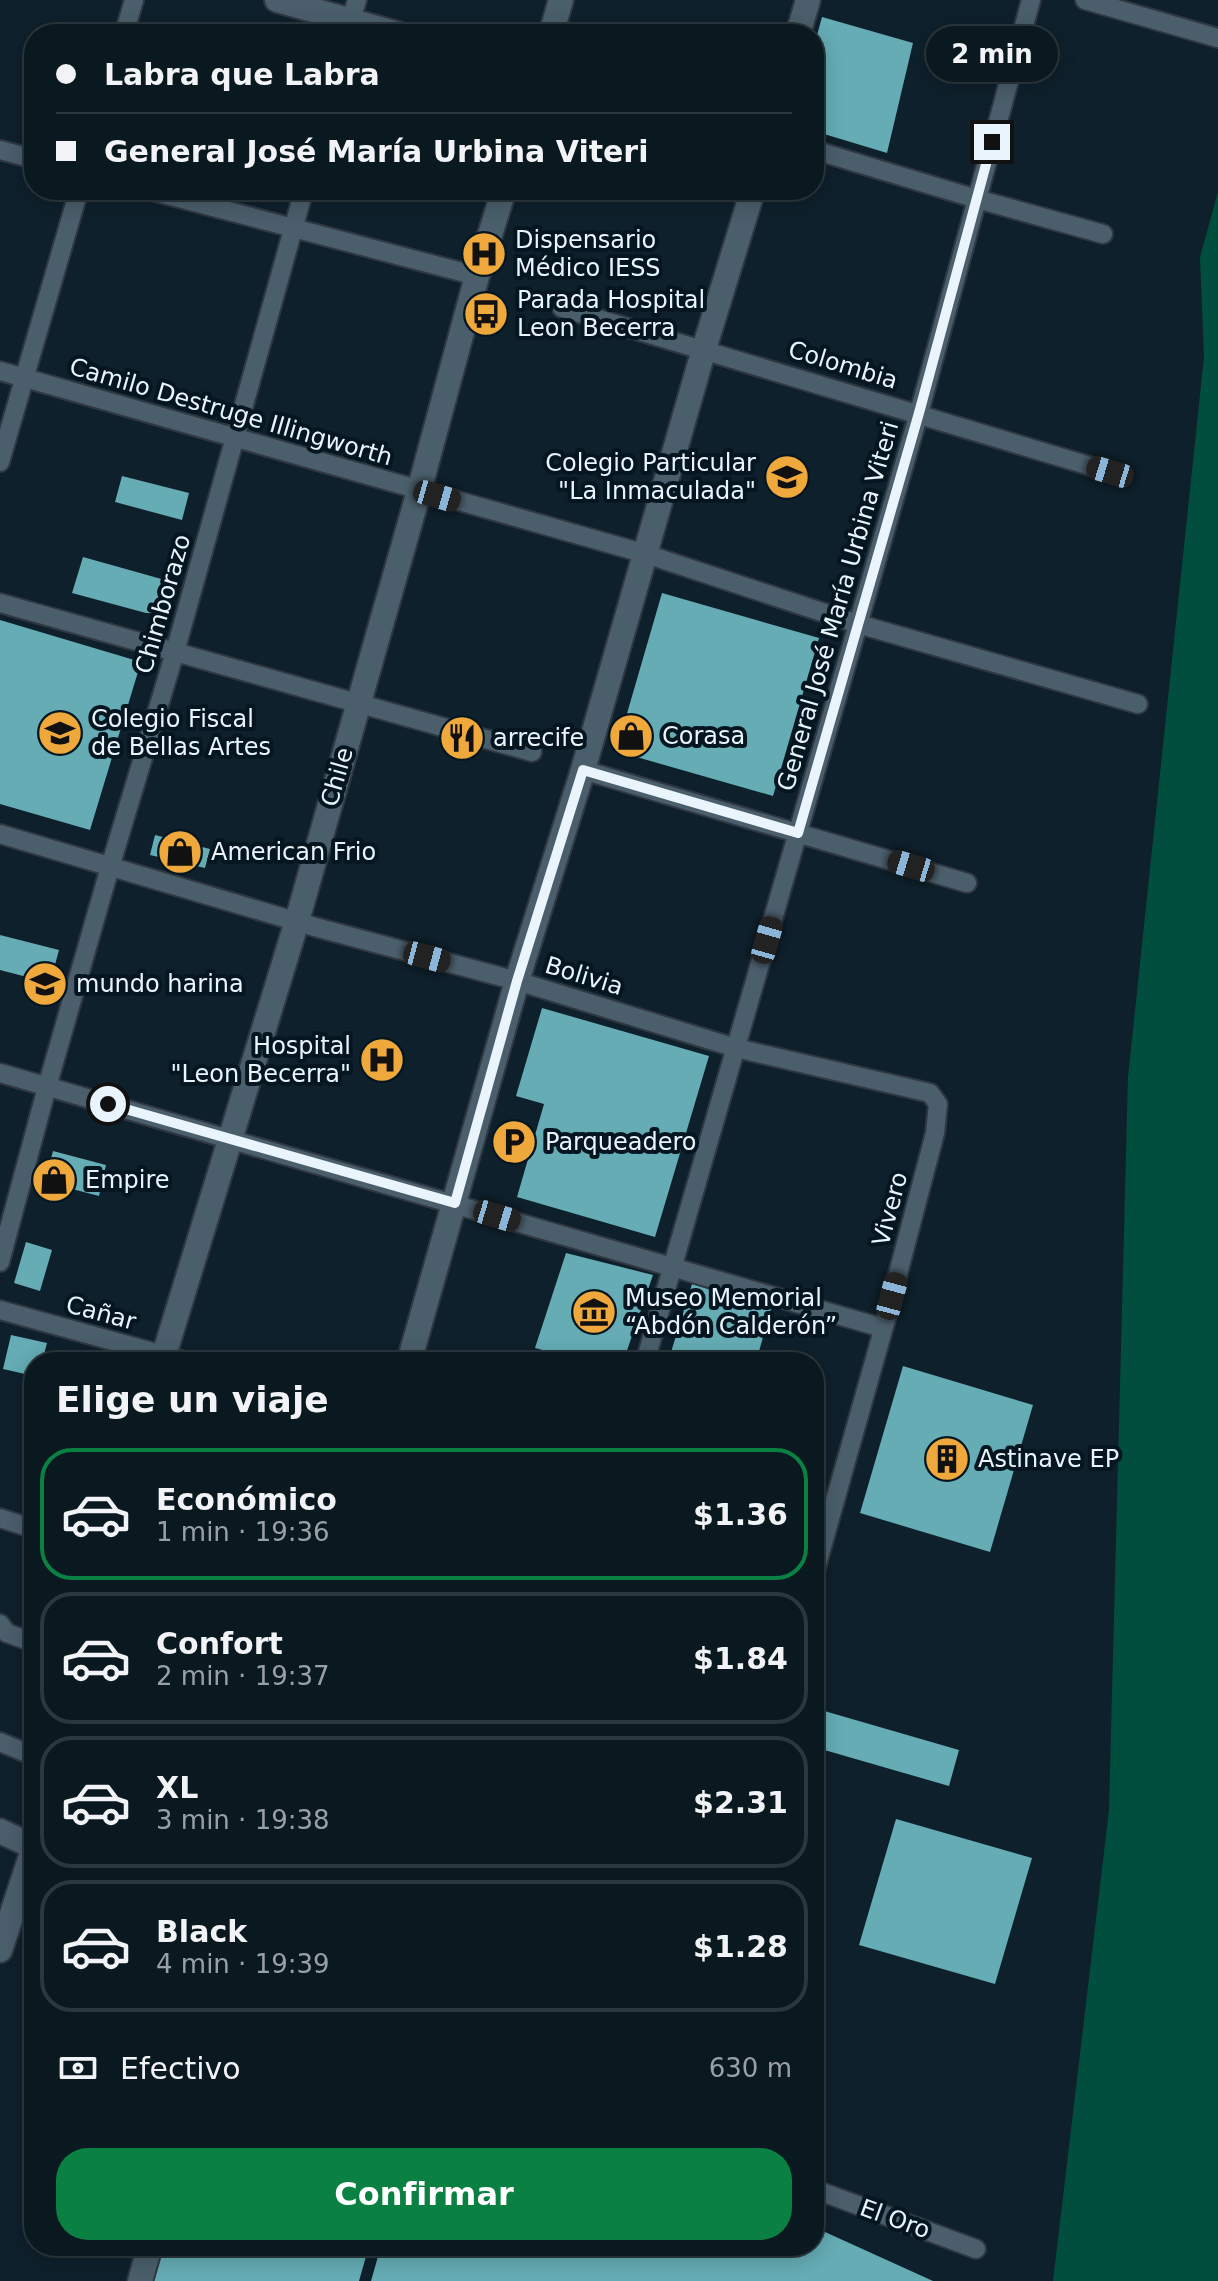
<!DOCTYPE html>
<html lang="es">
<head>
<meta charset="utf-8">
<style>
	body { margin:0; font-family:"DejaVu Sans",sans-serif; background:#132129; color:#f1f3f6; height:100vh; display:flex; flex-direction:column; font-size:30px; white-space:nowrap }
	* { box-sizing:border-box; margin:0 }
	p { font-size:26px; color:#99a0a5 }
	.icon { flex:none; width:44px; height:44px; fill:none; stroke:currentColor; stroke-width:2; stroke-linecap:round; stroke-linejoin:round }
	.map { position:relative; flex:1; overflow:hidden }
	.panel { position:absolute; left:24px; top:1352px; width:800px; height:904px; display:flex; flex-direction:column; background:#0a1820; border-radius:32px; box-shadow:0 4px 20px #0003,0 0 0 2px #2a373e }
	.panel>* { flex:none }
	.guide { position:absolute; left:24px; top:24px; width:800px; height:176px; border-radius:32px; box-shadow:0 4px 20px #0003,0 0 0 2px #2a373e; display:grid; align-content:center; height:176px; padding:0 32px; background:#0a1820 }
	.end { position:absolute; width:36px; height:36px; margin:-18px; border:10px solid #e9f4fc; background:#111; box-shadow:0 0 0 4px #111 }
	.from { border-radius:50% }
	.bubble { position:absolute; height:56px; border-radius:28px; background:#0a1820; box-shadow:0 4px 20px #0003,0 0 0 2px #2a373e; font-size:26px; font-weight:700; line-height:56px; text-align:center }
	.car { position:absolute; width:24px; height:48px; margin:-24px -12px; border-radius:10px; box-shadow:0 0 6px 2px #0007; background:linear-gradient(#222 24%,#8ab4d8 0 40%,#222 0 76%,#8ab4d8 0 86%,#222 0) }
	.guide b { display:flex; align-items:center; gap:28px; height:76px; font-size:30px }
	.guide b+b { border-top:2px solid #2a373e }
	.guide i { width:20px; height:20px; background:#f1f3f6 }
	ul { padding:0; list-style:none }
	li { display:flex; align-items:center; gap:24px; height:132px; margin:0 16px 12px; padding:0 16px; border:4px solid #2a373e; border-radius:32px }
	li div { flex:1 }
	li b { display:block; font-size:30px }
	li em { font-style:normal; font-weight:700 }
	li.active { border-color:#0b8043 }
	li>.icon { width:72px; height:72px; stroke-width:1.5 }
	h2 { padding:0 32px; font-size:36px; line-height:96px }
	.pay { display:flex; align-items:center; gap:20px; height:88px; padding:0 32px; font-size:30px }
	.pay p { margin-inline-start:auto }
	.primary-button { display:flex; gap:16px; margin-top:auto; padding:16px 32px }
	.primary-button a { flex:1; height:92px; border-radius:32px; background:#0b8043; color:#fff; font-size:32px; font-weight:700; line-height:92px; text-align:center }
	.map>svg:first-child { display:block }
	.water { fill:#014e3e }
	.building { fill:#65acb4 }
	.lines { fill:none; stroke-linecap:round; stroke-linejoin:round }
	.street-casing { stroke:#2f3842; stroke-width:22 }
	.secondary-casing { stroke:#2f3842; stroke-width:28 }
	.street { stroke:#4a5e6b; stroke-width:18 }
	.secondary { stroke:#4a5e6b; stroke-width:24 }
	.route { stroke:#e9f4fc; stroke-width:10 }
	.labels { text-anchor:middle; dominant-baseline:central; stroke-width:8; stroke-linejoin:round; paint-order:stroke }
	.poi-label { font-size:24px; fill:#e9f4fc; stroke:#051621; text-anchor:start }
	.street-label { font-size:24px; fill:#e9f4fc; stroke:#051621 }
</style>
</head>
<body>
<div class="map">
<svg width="1218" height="2281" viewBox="0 0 1218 2281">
	<rect width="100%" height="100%" fill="#0e202b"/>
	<path class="water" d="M 1218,192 L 1218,2281 L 1053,2281 L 1109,1810 L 1128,1077 L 1204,357 L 1200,257 Z"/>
	<path class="building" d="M 822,17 L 913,43 L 887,153 L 814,131 L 814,46 Z
		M 122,476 L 189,493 L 182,520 L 115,502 Z
		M 83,557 L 165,580 L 157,609 L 153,613 L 146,613 L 72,593 Z
		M 662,593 L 819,638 L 773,796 L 626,754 L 621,750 L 619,741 Z
		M 0,620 L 141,662 L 90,830 L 0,804 Z
		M 155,835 L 210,849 L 205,868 L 150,855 Z
		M 0,935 L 59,950 L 50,983 L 0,970 Z
		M 542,1008 L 709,1056 L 655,1237 L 517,1197 L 544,1104 L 516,1096 Z
		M 53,1151 L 106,1165 L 99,1196 L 45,1182 Z
		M 26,1242 L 52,1250 L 40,1291 L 14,1283 Z
		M 566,1253 L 653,1275 L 623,1362 L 587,1362 L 535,1348 Z
		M 692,1284 L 771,1309 L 756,1362 L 668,1362 Z
		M 11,1335 L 47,1343 L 42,1362 L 34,1362 L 34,1376 L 3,1369 Z
		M 903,1366 L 1033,1405 L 990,1552 L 860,1513 Z
		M 814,1708 L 959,1750 L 949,1786 L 814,1747 Z
		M 896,1819 L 1032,1858 L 995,1984 L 859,1945 Z
		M 33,1936 L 34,1936 L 34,1963 L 25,1960 Z
		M 814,2227 L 933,2281 L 371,2281 L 381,2246 L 814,2246 Z
		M 163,2246 L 369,2246 L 359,2281 L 153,2281 Z"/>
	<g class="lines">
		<g class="street-casing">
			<path id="street" d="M 1085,0 L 1218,38
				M 124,34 L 134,0
				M 347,34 L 357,0
				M 0,150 L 34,159
				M 814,150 L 977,199 L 1103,234
				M 148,190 L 477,276
				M 562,308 L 1110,472
				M 0,371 L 646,554 L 858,624 L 1138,704
				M 0,462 L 79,190
				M 0,603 L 532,752
				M 583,770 L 967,883
				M 0,834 L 315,927 L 517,981 L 736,1048 L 930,1093 L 938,1104 L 935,1133 L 885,1323 L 814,1575
				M 0,1073 L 883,1328
				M 0,1262 L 47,1087 L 110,867 L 175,652 L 304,190
				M 0,1310 L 189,1362
				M 645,1362 L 919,413 L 1031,0
				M 0,1518 L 34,1529
				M 0,1624 L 7,1633 L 34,1643
				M 0,1742 L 34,1756
				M 814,2189 L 976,2249"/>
		</g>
		<g class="secondary-casing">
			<path id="secondary" d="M 277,0 L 398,34
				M 551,34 L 561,0
				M 798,34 L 808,0
				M 162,1362 L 297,921 L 419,491 L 477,276 L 504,190
				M 409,1362 L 517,981 L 583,770 L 704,349 L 753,190
				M 0,1831 L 34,1847
				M 0,1950 L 34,1847
				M 140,2281 L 150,2246"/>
		</g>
		<use href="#street" class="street"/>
		<use href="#secondary" class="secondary"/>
	</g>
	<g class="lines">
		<path class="route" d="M 108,1104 L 455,1203 L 517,981 L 583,770 L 798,833 L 919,413 L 992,142"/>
	</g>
	<defs>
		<g id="hospital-disc" transform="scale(2.3)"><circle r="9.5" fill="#eea83c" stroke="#051621"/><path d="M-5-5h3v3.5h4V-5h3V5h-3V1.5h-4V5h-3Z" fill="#111"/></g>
		<g id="bus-disc" transform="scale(2.3)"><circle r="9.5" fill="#eea83c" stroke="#051621"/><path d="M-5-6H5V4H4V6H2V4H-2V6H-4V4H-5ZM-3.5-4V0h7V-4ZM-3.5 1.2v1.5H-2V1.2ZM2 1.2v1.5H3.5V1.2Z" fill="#111"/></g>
		<g id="school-disc" transform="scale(2.3)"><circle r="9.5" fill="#eea83c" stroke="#051621"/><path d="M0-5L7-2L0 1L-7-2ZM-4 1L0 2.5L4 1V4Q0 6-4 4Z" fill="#111"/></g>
		<g id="shop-disc" transform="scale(2.3)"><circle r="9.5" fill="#eea83c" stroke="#051621"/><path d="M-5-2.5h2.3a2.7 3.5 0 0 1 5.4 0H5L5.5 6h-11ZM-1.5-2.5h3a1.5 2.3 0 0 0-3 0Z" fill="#111"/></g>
		<g id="restaurant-disc" transform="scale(2.3)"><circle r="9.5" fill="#eea83c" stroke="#051621"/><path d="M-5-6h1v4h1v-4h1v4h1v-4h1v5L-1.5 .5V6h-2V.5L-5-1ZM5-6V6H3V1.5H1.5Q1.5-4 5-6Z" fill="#111"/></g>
		<g id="parking-disc" transform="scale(2.3)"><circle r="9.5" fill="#eea83c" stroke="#051621"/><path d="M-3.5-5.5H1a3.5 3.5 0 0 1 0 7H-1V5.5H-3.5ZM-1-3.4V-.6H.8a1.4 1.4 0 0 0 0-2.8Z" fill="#111"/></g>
		<g id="museum-disc" transform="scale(2.3)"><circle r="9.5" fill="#eea83c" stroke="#051621"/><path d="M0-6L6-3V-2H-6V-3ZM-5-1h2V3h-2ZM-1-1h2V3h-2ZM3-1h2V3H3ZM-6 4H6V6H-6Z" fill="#111"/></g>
		<g id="building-disc" transform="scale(2.3)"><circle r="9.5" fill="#eea83c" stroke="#051621"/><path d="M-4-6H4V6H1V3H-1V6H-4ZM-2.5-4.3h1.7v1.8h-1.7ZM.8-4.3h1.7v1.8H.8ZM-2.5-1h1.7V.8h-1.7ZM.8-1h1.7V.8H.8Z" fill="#111"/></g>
	</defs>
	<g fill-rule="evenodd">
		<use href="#hospital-disc" x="484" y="254"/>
		<use href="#bus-disc" x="486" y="314"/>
		<use href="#school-disc" x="787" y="477"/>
		<use href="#school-disc" x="60" y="733"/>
		<use href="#shop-disc" x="631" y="736"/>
		<use href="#restaurant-disc" x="462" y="738"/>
		<use href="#shop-disc" x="180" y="852"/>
		<use href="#school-disc" x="45" y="984"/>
		<use href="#hospital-disc" x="382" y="1060"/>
		<use href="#parking-disc" x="514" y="1142"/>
		<use href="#shop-disc" x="54" y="1180"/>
		<use href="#museum-disc" x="594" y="1312"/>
		<use href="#building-disc" x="947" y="1459"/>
	</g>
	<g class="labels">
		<g class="poi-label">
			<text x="515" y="240">Dispensario<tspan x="515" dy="28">Médico IESS</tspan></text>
			<text x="517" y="300">Parada Hospital<tspan x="517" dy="28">Leon Becerra</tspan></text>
			<text x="756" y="463" text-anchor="end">Colegio Particular<tspan x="756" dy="28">"La Inmaculada"</tspan></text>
			<text x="91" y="719">Colegio Fiscal<tspan x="91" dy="28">de Bellas Artes</tspan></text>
			<text x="662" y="736">Corasa</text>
			<text x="493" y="738">arrecife</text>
			<text x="211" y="852">American Frio</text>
			<text x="76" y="984">mundo harina</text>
			<text x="351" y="1046" text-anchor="end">Hospital<tspan x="351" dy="28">"Leon Becerra"</tspan></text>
			<text x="545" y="1142">Parqueadero</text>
			<text x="85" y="1180">Empire</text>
			<text x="625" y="1298">Museo Memorial<tspan x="625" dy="28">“Abdón Calderón”</tspan></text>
			<text x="978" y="1459">Astinave EP</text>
		</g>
		<g class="street-label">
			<text transform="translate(843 365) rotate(17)">Colombia</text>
			<text transform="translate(231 412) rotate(16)">Camilo Destruge Illingworth</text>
			<text transform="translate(163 604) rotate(-74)">Chimborazo</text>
			<text transform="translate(838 606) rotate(-74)">General José María Urbina Viteri</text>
			<text transform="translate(337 777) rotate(-74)">Chile</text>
			<text transform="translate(584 976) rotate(17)">Bolivia</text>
			<text transform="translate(890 1209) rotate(-75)">Vivero</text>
			<text transform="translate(101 1313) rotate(15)">Cañar</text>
			<text transform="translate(895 2219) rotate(20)">El Oro</text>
		</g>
	</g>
</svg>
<i class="end from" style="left:108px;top:1104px"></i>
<i class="end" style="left:992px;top:142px"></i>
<div class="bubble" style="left:926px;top:26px;width:132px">2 min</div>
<i class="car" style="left:1110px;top:472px;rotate:287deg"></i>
<i class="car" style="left:437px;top:496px;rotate:106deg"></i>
<i class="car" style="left:911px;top:866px;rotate:287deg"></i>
<i class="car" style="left:767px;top:940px;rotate:16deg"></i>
<i class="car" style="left:427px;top:957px;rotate:105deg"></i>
<i class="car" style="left:497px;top:1216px;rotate:107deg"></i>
<i class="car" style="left:892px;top:1296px;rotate:15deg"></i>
<div class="guide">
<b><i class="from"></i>Labra que Labra</b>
<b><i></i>General José María Urbina Viteri</b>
</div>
<section class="panel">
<h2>Elige un viaje</h2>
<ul>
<li class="active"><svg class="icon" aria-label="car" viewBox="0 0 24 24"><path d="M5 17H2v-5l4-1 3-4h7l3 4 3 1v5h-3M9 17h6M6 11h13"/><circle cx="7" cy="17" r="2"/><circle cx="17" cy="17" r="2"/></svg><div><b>Económico</b><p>1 min · 19:36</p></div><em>$1.36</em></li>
<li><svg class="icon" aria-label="car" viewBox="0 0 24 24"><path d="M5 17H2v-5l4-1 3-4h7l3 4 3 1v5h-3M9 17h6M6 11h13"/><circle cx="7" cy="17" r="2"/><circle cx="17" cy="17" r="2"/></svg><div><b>Confort</b><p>2 min · 19:37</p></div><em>$1.84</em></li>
<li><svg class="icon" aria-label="car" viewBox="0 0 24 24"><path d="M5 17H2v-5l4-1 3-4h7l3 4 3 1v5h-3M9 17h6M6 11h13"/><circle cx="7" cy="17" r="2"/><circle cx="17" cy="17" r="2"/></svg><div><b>XL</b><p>3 min · 19:38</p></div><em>$2.31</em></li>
<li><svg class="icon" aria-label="car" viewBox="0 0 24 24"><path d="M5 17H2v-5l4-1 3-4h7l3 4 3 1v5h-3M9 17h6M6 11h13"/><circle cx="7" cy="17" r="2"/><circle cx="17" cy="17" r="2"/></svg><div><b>Black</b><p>4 min · 19:39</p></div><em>$1.28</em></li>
</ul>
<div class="pay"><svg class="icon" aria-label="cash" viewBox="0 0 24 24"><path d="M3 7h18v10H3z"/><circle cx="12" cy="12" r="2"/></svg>Efectivo<p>630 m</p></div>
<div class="primary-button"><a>Confirmar</a></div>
</section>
</div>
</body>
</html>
